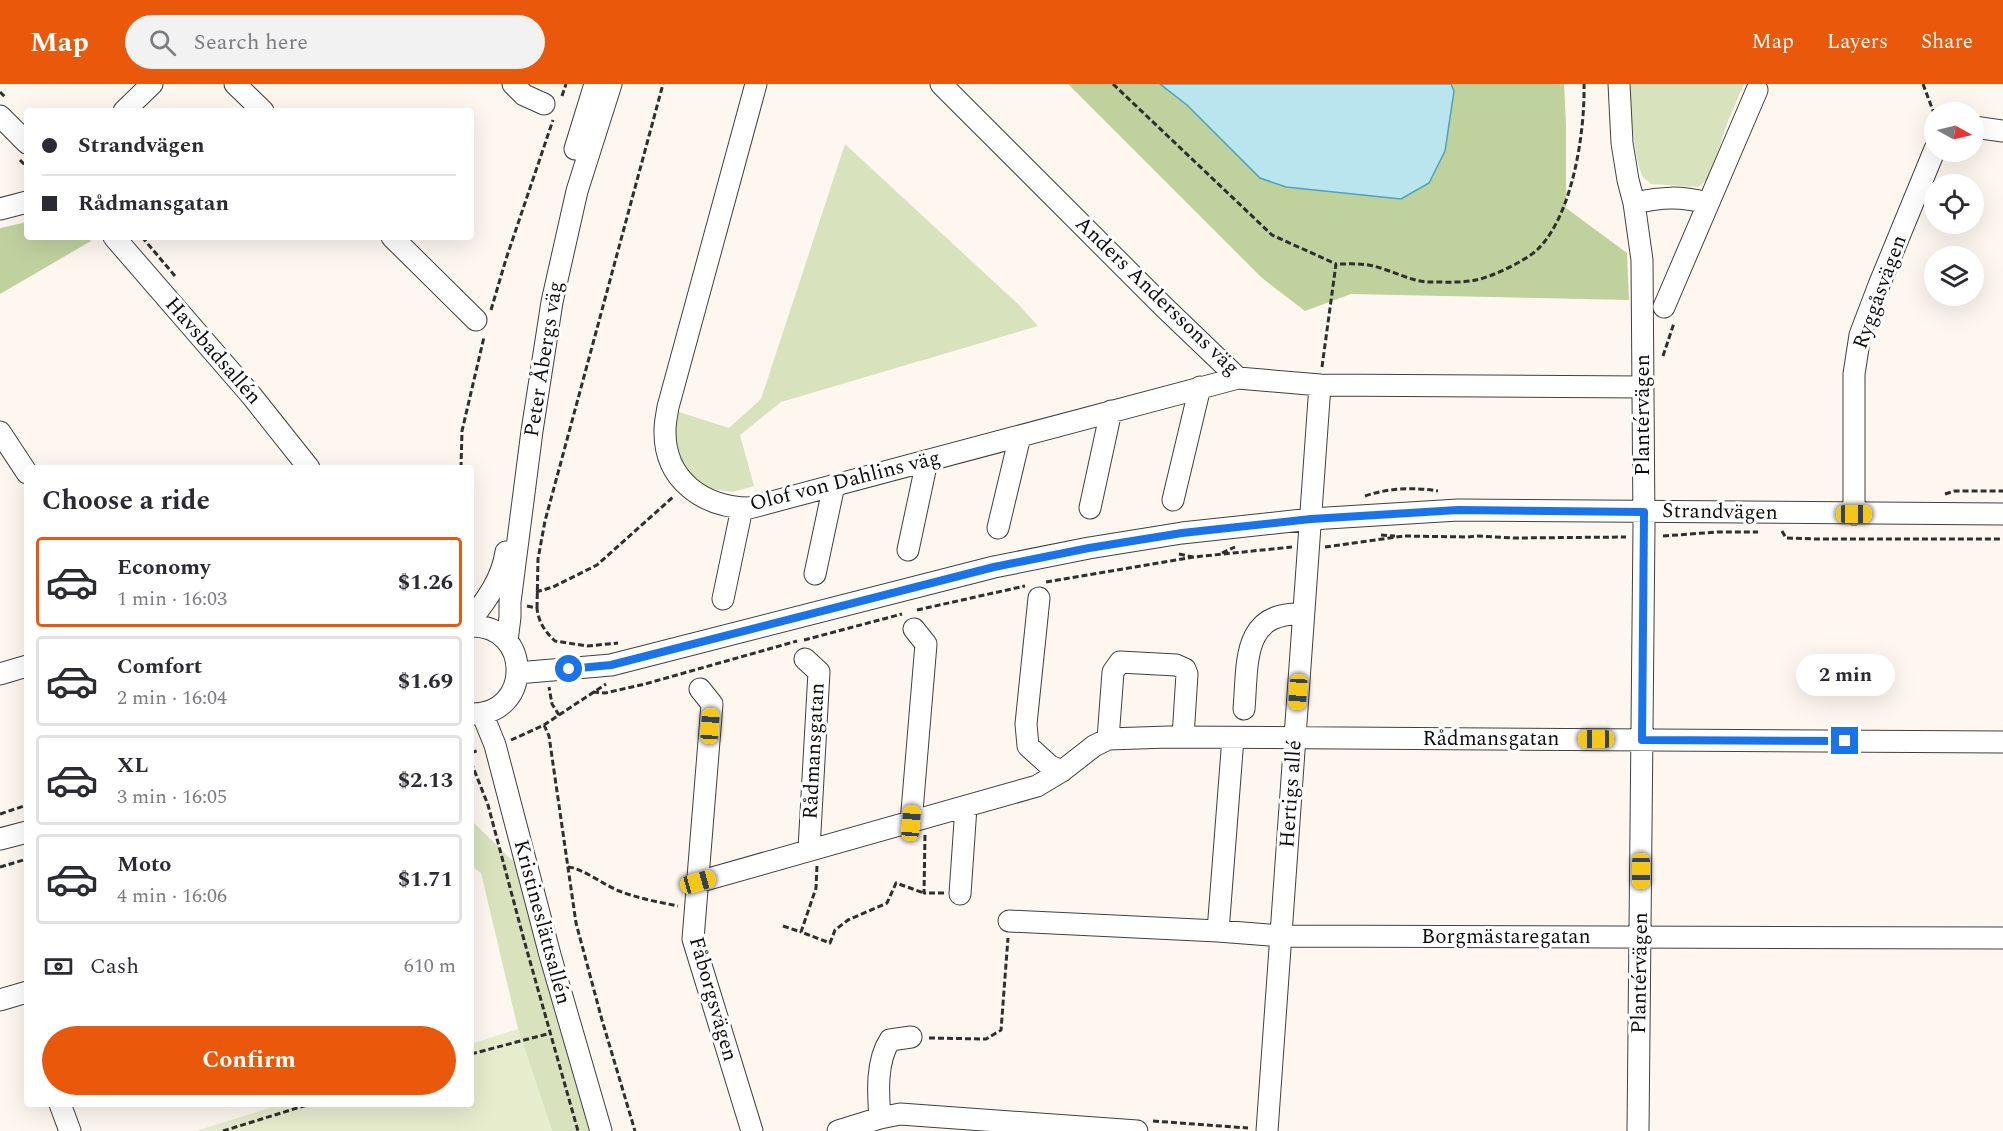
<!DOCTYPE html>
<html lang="en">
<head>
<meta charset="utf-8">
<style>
	body { margin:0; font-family:Spectral,serif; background:#f2f2f3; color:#2b2b33; height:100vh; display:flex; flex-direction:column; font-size:22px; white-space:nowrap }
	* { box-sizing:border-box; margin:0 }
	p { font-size:20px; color:#7c7c81 }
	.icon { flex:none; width:33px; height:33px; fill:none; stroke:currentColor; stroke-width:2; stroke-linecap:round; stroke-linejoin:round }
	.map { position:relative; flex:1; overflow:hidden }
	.details { position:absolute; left:24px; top:381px; width:450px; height:642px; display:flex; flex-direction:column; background:#fff; border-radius:6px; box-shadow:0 6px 24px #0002 }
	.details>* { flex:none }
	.banner { position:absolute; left:24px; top:24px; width:450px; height:132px; border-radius:6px; box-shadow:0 6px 24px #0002; display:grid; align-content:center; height:132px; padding:0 18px; background:#fff }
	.needle { width:39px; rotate:98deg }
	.buttons { position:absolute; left:1924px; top:18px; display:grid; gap:12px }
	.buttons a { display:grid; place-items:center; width:60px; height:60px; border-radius:50%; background:#fff; box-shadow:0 6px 24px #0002; font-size:30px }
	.end { position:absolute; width:27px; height:27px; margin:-14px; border:8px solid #1a73e8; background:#fff; box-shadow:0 0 0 3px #fff }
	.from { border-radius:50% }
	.bubble { position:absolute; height:42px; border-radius:21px; background:#fff; box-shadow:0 6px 24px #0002; font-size:20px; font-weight:700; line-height:42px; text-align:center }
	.car { position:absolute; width:18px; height:36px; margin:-18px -9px; border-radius:8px; box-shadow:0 0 4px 2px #0007; background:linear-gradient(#f5c518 24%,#345 0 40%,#f5c518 0 76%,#345 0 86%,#f5c518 0) }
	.banner b { display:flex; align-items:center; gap:21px; height:57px; font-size:22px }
	.banner b+b { border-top:2px solid #e1e1e2 }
	.banner i { width:15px; height:15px; background:#2b2b33 }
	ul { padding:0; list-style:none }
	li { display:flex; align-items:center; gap:18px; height:90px; margin:0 12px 9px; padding:0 6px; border:3px solid #e1e1e2; border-radius:6px }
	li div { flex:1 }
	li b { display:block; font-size:22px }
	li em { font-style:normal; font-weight:700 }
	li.active { border-color:#ea580c }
	li>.icon { width:54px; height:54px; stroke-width:1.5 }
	h2 { padding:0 18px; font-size:27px; line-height:72px }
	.pay { display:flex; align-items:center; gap:15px; height:66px; padding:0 18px; font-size:22px }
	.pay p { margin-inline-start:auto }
	.primary-button { display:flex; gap:12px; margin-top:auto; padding:12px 18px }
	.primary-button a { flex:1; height:69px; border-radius:36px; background:#ea580c; color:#fff; font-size:24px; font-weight:700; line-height:69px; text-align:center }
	header { display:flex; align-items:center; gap:36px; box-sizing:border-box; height:84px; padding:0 30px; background:#ea580c; color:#fff }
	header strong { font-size:28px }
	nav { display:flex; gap:33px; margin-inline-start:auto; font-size:21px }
	.search { width:420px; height:54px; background:#f2f2f3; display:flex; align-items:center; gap:15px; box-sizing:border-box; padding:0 21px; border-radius:33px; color:#7c7c81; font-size:22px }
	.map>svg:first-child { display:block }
	.green { fill:#d8e3bd }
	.forest { fill:#bfd29e }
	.pitch { fill:#e7eccd }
	.water { fill:#bae5ee; stroke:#4aa4bc; stroke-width:1.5 }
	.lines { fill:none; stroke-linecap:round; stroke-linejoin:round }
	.minor-casing { stroke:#404040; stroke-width:23 }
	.path { stroke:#2f2f2f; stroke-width:3; stroke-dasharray:6 3; stroke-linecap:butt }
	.minor { stroke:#fff; stroke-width:21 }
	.route { stroke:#1a73e8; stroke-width:8 }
	.labels { text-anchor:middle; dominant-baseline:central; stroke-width:6; stroke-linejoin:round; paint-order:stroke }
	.street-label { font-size:21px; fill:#0d0d0d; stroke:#fff }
</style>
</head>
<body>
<header>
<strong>Map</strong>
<div class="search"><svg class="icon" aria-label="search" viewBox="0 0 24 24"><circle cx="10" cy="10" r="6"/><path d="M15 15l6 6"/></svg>Search here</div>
<nav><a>Map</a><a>Layers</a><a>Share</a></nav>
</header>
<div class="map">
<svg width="2003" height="1047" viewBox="0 0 2003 1047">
	<rect width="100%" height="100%" fill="#fdf7ef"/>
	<path class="green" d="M 1630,0 L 1744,0 L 1728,37 L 1709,94 L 1698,103 L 1651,100 L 1642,92 L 1637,75 L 1628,14 Z
		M 845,60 L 1019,221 L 1038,242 L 781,318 L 740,351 L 754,402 L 732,408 L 701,403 C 677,374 671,365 676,327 L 729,344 L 761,315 Z
		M 471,736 L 522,786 L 589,1047 L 552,1047 L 518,945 L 481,789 L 471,782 Z"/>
	<path class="forest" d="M 1068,0 L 1160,0 L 1187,21 L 1429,99 L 1445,67 L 1454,7 L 1451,0 L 1564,0 L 1566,40 L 1566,124 L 1627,169 L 1629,216 L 1351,210 L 1305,227 L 1262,194 Z
		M 27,138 L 27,153 L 86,153 L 91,157 L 0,210 L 0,144 Z"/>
	<path class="pitch" d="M 518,945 L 552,1047 L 196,1047 L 282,1020 L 471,1020 L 471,960 Z"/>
	<path class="water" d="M 1160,0 L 1451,0 L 1454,7 L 1445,67 L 1429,99 L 1401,115 L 1286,103 L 1260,94 L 1187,21 Z"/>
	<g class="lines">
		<g class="minor-casing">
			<path id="minor" d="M 235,0 L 263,27
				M 513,0 L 524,11 L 544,20
				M 756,0 L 668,323 C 667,330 665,338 665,346 C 664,396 703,423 749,424 L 1238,294
				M 941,0 L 1164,223 L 1238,294 L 1320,301 L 1643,303
				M 1619,0 L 1622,59 L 1628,96 L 1634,119 L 1642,176 L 1644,442 L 1638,1047
				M 124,27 L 152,0
				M 0,32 L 27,59
				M 1974,43 L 2003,47
				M 575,65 L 595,0
				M 1634,119 C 1663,113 1679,112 1708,119
				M 0,125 L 27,118
				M 114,153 L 251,311 L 309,384
				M 392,153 L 476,236
				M 1664,223 L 1757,6
				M 0,348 L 27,389
				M 1173,416 L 1200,303
				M 1090,424 L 1111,327
				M 1854,430 L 1854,290 L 1860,251 L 1879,201 L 1935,65
				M 998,444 L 1020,352
				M 908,466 L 927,377
				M 815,490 L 834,401
				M 1039,514 L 1026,640 L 1028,662 L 1050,682 L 1062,687
				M 723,515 L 742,424
				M 471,536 C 487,515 502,495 506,468
				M 471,542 C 533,541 532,632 471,630
				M 507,557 L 510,533 L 510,518 L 532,347 L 552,218 L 577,107 L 611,0
				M 805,575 L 819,588 L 809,765
				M 517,589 L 611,581 L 994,483 L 1089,464 L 1182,449 L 1311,435 L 1458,426 L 2003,430
				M 0,590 L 27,582
				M 700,605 L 712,620 L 693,855 L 752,1047
				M 1244,625 C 1248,580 1241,527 1303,530
				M 482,629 L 495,661 L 550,871 L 601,1047
				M 1108,655 L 1113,588 L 1120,578 L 1176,581 L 1185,585 L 1187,590 L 1183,653
				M 911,739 L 926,560 L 914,545
				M 0,755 L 27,748
				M 698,798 L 1037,702 L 1062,687 L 1094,662 L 1108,655 L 1169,653 L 2003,658
				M 960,810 L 966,723
				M 1009,837 L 1218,847 L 1282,852 L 2003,854
				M 1218,847 L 1233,654
				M 0,916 L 27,908
				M 60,1020 L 70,1047
				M 880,1034 C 878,1009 876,977 890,956 L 911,953
				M 838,1047 L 880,1034 L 900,1030 L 1137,1047
				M 1267,1047 L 1320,301"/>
		</g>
		<path class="path" d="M 1113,0 L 1272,151 L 1336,180
			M 1923,0 L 1935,32
			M 0,8 L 6,14
			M 562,12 L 566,0
			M 20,76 L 27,83
			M 142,153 L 175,192
			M 491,226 L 506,175 L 553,36
			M 1663,272 L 1674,239
			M 1322,283 L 1336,180 C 1348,180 1361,179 1373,182 C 1392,186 1411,198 1430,198 C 1445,198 1462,199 1476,196 C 1492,193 1527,176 1538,165 C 1573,130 1585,48 1584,0
			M 461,384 L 462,347 L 484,253
			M 1945,410 L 1955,407 L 2003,407
			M 1365,412 C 1388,404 1414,403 1438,407
			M 1782,447 L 1786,454 L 1817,455 L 2003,455
			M 1381,451 L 1395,452
			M 1405,452 L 1467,453 L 1477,452 L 1514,454 L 1626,453
			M 1663,452 L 1717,448 L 1758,448
			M 1325,463 L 1404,452
			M 1222,469 L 1235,463
			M 1179,470 L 1193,473
			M 1046,498 L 1194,473 L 1292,463
			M 536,508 L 553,503 L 597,481 L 673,413
			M 527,522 L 537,524 C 538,537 545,548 555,557 L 587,562 L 618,559
			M 537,524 L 538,475 L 545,437 L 663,0
			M 917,526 L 1025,502
			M 804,556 L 902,530
			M 593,608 L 605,609 L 645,600 L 797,557
			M 559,631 L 606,600
			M 544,641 L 549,652 L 576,839 L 602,936 L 635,1047
			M 511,656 L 544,641 L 559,631 L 552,620 L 549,603
			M 471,669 L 479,666
			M 471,678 L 488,721 L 524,856 L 578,1047
			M 0,730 L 27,721
			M 925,751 L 924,809 L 944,809
			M 817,782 L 816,804 L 801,848 L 830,859 L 835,846 L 848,836 L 887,819 L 896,799 L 924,809
			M 0,783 L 27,775
			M 568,783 C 582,784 604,801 619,807 C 637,814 658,818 678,822
			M 783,842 L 801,848
			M 929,954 L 986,955 L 1001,946 L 1008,854
			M 471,970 L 551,949
			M 1153,1037 L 1248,1044
			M 223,1047 L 310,1020"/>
		<use href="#minor" class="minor"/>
	</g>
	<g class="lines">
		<path class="route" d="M 569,585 L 611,581 L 994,483 L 1089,464 L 1182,449 L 1311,435 L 1458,426 L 1644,428 L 1642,656 L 1845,657"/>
	</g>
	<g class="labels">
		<g class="street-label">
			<text transform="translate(1880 208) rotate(-70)">Ryggåsvägen</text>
			<text transform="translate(1157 212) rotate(44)">Anders Anderssons väg</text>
			<text transform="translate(213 267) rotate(49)">Havsbadsallén</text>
			<text transform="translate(544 275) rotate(-81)">Peter Åbergs väg</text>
			<text transform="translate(1643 331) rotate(-90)">Plantérvägen</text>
			<text transform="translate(845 397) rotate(-14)">Olof von Dahlins väg</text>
			<text transform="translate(1720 428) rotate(1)">Strandvägen</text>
			<text x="1491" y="655">Rådmansgatan</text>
			<text transform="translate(814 667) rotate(-87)">Rådmansgatan</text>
			<text transform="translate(1291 710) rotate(-86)">Hertigs allé</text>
			<text transform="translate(542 838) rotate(75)">Kristineslättsallén</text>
			<text x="1506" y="853">Borgmästaregatan</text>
			<text transform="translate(1640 889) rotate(-89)">Plantérvägen</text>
			<text transform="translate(713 915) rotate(74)">Fåborgsvägen</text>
		</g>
	</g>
</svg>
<div class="buttons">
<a><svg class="needle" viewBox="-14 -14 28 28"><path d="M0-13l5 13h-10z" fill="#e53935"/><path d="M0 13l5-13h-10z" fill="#7c7c81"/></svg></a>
<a><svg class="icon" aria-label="locate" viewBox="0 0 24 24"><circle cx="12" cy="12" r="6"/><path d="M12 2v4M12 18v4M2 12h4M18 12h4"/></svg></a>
<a><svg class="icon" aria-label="layers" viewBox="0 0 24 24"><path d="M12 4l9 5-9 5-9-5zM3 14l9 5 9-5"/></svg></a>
</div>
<i class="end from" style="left:569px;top:585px"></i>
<i class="end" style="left:1845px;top:657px"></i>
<div class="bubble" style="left:1796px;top:570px;width:99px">2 min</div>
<i class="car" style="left:1854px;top:430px;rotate:90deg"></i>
<i class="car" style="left:1298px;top:608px;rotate:184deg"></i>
<i class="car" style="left:710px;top:642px;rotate:4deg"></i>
<i class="car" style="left:1596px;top:655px;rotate:270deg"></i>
<i class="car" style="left:911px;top:739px;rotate:5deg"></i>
<i class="car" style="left:1641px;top:787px;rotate:180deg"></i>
<i class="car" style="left:698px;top:798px;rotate:74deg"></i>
<div class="banner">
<b><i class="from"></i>Strandvägen</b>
<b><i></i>Rådmansgatan</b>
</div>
<section class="details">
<h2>Choose a ride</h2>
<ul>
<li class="active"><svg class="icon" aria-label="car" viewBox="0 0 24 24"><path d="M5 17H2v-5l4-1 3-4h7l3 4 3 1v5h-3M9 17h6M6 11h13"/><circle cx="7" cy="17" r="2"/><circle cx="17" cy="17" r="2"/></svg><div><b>Economy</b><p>1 min · 16:03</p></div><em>$1.26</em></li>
<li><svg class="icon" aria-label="car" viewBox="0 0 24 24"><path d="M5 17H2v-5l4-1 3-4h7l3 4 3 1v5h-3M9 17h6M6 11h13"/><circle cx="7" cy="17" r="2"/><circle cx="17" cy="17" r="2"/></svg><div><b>Comfort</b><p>2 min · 16:04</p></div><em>$1.69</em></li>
<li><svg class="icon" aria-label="car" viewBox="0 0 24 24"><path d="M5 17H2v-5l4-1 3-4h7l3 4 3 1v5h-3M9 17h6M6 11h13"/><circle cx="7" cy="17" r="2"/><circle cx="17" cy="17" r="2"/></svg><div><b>XL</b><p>3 min · 16:05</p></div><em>$2.13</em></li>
<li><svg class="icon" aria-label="car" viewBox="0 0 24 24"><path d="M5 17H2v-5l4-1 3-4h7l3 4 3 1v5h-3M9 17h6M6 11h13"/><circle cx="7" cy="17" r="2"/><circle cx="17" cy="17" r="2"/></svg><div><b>Moto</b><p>4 min · 16:06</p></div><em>$1.71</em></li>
</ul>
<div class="pay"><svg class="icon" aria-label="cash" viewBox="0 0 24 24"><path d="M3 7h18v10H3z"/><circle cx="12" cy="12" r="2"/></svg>Cash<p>610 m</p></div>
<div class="primary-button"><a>Confirm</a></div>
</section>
</div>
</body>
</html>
